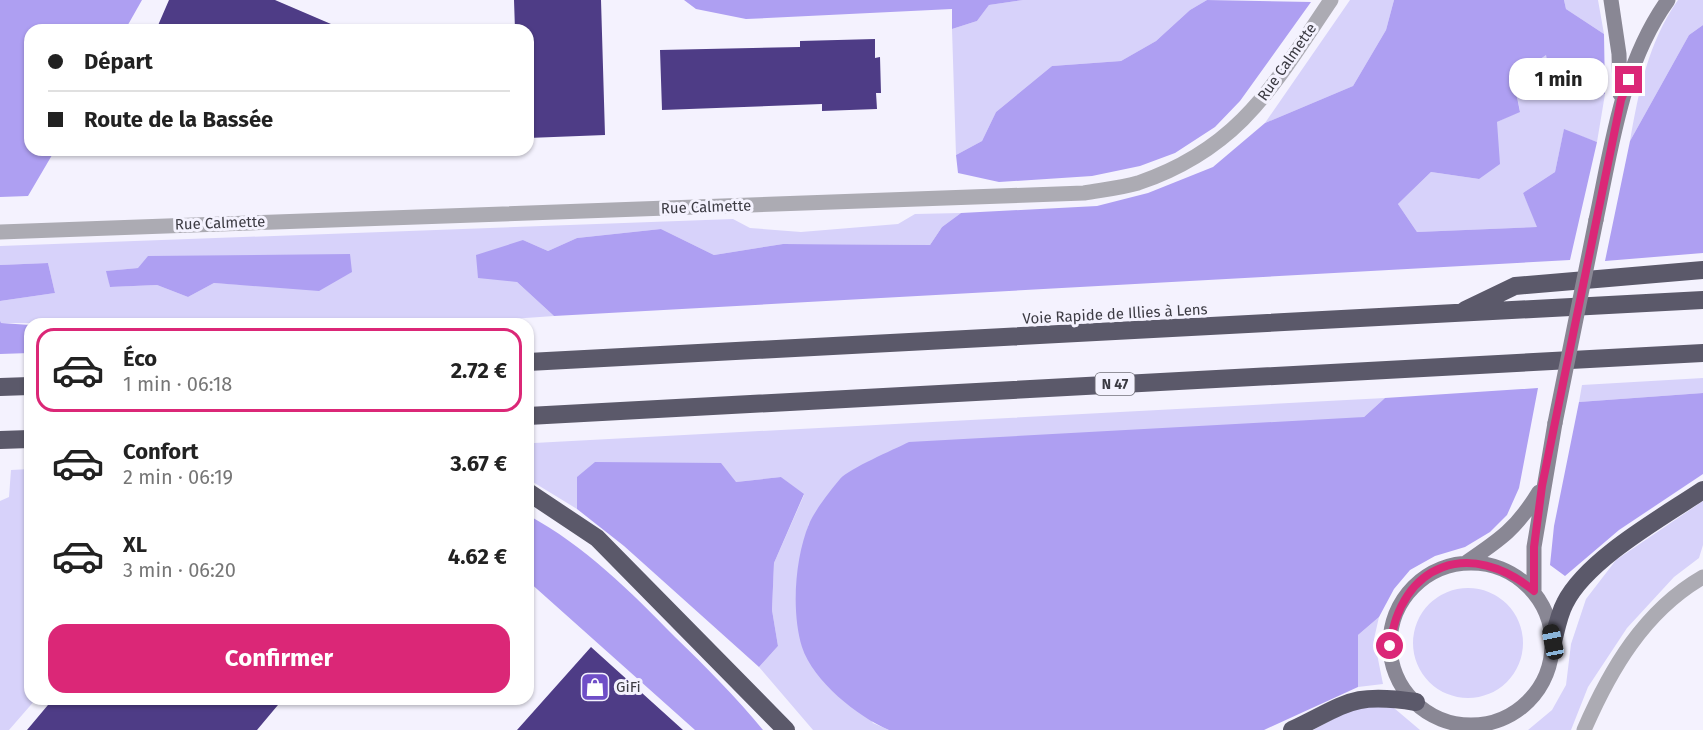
<!DOCTYPE html>
<html lang="fr">
<head>
<meta charset="utf-8">
<style>
	body { margin:0; font-family:"Fira Sans",sans-serif; background:#f2f2f2; color:#222; height:100vh; display:flex; flex-direction:column; font-size:22px; white-space:nowrap }
	* { box-sizing:border-box; margin:0 }
	p { font-size:20px; color:#767676 }
	.icon { flex:none; width:33px; height:33px; fill:none; stroke:currentColor; stroke-width:2; stroke-linecap:round; stroke-linejoin:round }
	.map { position:relative; flex:1; overflow:hidden }
	.drawer { position:absolute; left:24px; top:318px; width:510px; height:387px; display:flex; flex-direction:column; background:#fff; border-radius:18px; box-shadow:0 2px 4px #0004 }
	.drawer>* { flex:none }
	.guide { position:absolute; left:24px; top:24px; width:510px; height:132px; border-radius:18px; box-shadow:0 2px 4px #0004; display:grid; align-content:center; height:132px; padding:0 24px; background:#fff }
	.end { position:absolute; width:27px; height:27px; margin:-14px; border:8px solid #db2777; background:#fff; box-shadow:0 0 0 3px #fff }
	.from { border-radius:50% }
	.bubble { position:absolute; height:42px; border-radius:18px; background:#fff; box-shadow:0 2px 4px #0004; font-size:20px; font-weight:700; line-height:42px; text-align:center }
	.car { position:absolute; width:18px; height:36px; margin:-18px -9px; border-radius:8px; box-shadow:0 0 4px 2px #0007; background:linear-gradient(#222 24%,#8ab4d8 0 40%,#222 0 76%,#8ab4d8 0 86%,#222 0) }
	.guide b { display:flex; align-items:center; gap:21px; height:57px; font-size:22px }
	.guide b+b { border-top:2px solid #e0e0e0 }
	.guide i { width:15px; height:15px; background:#222 }
	ul { padding:10px 0 0; list-style:none }
	li { display:flex; align-items:center; gap:18px; height:84px; margin:0 12px 9px; padding:0 12px; border:3px solid transparent; border-radius:18px }
	li div { flex:1 }
	li b { display:block; font-size:22px }
	li em { font-style:normal; font-weight:700 }
	li.current { border-color:#db2777 }
	li>.icon { width:54px; height:54px; stroke-width:1.5 }
	.action { display:flex; gap:12px; margin-top:auto; padding:12px 24px }
	.action a { flex:1; height:69px; border-radius:18px; background:#db2777; color:#fff; font-size:24px; font-weight:700; line-height:69px; text-align:center }
	.map>svg:first-child { display:block }
	.green { fill:#d7d2fa; fill-rule:evenodd }
	.forest { fill:#ae9ff2 }
	.building { fill:#4e3c86 }
	.lines { fill:none; stroke-linecap:round; stroke-linejoin:round }
	.street { stroke:#acabb3; stroke-width:15 }
	.secondary { stroke:#898794; stroke-width:15 }
	.highway { stroke:#5b596a; stroke-width:18 }
	.secondary-bridge { stroke:#898794; stroke-width:15 }
	.route { stroke:#db2777; stroke-width:8 }
	.labels { text-anchor:middle; dominant-baseline:central; stroke-width:6; stroke-linejoin:round; paint-order:stroke }
	.shield { fill:#f4f2fe; stroke:#73727b; stroke-width:1.5 }
	.shield-label { font-size:14px; font-weight:bold; fill:#3c3b43 }
	.street-label { font-size:15px; fill:#3c3b43; stroke:#f4f2fe }
	.poi-label { font-size:15px; fill:#3c3b43; stroke:#f4f2fe; text-anchor:start }
</style>
</head>
<body>
<div class="map">
<svg width="1703" height="730" viewBox="0 0 1703 730">
	<rect width="100%" height="100%" fill="#f4f2fe"/>
	<path class="green" d="M 1023,0 L 1207,0 L 1190,10 L 1156,41 L 1121,61 L 1052,66 L 996,112 L 982,141 L 956,155 L 952,29 L 977,21 L 989,5 Z
		M 1350,0 L 1394,0 L 1386,30 L 1353,86 L 1265,123 Z
		M 1564,0 L 1598,0 L 1604,34 L 1566,9 Z
		M 1678,0 L 1703,0 L 1703,25 L 1689,35 L 1630,141 C 1639,90 1648,43 1678,0 Z
		M 1546,54 L 1551,83 L 1605,94 L 1597,142 L 1564,130 L 1555,172 L 1523,193 L 1538,227 L 1417,232 L 1398,204 L 1431,172 L 1479,179 L 1497,122 L 1520,111 L 1513,77 Z
		M 961,213 L 942,227 L 930,245 L 783,244 L 714,255 L 661,229 L 577,238 L 548,251 L 523,240 L 517,282 L 554,316 L 441,324 L 0,323 L 0,301 L 55,293 L 48,263 L 0,265 L 0,246 L 733,219 L 750,228 L 801,232 L 898,224 L 915,214 ZM 138,268 L 244,285 L 214,283 L 188,297 L 157,285 L 110,287 L 107,271 Z
		M 1703,378 L 1703,393 L 1579,402 L 1582,385 Z
		M 1385,398 L 1364,417 L 809,523 L 799,563 L 797,612 L 873,723 L 889,730 L 813,730 L 759,667 L 778,646 L 772,610 L 774,563 L 804,495 L 781,477 L 736,482 L 577,477 L 577,509 L 528,479 L 528,451 L 534,443 Z
		M 30,469 L 30,699 L 36,699 L 9,730 L 0,730 L 0,501 L 9,497 L 11,470 Z
		M 1703,501 L 1703,545 L 1699,558 L 1674,577 L 1627,628 L 1588,687 L 1571,730 L 1528,730 L 1552,710 L 1566,685 L 1571,644 L 1586,599 L 1616,560 Z
		M1413 643a55 55 0 1 1 110 0a55 55 0 1 1-110 0Z
		M 1379,617 L 1374,639 L 1383,684 L 1358,687 L 1358,635 Z
		M 1369,706 L 1394,708 L 1420,730 L 1313,730 L 1350,710 Z"/>
	<path class="forest" d="M 0,0 L 142,0 L 125,30 L 30,30 L 30,150 L 55,150 L 28,196 L 0,197 Z
		M 684,0 L 1023,0 L 989,5 L 977,21 L 952,29 L 952,9 L 746,19 L 696,9 Z
		M 1207,0 L 1311,2 L 1240,101 L 1215,127 L 1175,153 L 1140,166 L 1092,176 L 999,182 L 958,173 L 956,155 L 982,141 L 996,112 L 1052,66 L 1121,61 L 1156,41 L 1190,10 Z
		M 1394,0 L 1564,0 L 1566,9 L 1604,34 L 1605,94 L 1551,83 L 1546,55 L 1513,77 L 1520,112 L 1497,122 L 1500,164 L 1479,179 L 1431,172 L 1398,204 L 1417,232 L 1537,227 L 1523,193 L 1555,172 L 1564,129 L 1597,142 L 1570,260 L 554,316 L 517,282 L 478,278 L 476,255 L 523,240 L 548,251 L 577,238 L 661,229 L 714,255 L 783,244 L 930,245 L 942,227 L 961,213 L 1097,206 L 1148,193 L 1213,167 L 1265,123 L 1353,86 L 1386,30 Z
		M 1703,25 L 1703,253 L 1605,261 L 1630,141 L 1689,35 Z
		M 350,254 L 352,272 L 319,291 L 214,283 L 188,297 L 157,285 L 110,287 L 106,271 L 138,268 L 148,256 Z
		M 48,263 L 55,293 L 0,301 L 0,265 Z
		M 0,321 L 1,323 L 30,325 L 30,353 L 0,354 Z
		M 1538,388 L 1519,488 L 1507,515 L 1490,532 L 1465,547 L 1435,556 L 1410,570 L 1394,589 L 1379,617 L 1358,635 L 1358,687 L 1264,730 L 889,730 C 858,717 813,681 802,647 C 791,611 795,558 809,524 C 815,510 830,491 840,479 C 850,468 893,450 909,442 L 1364,417 L 1385,398 Z
		M 1703,393 L 1703,474 L 1619,530 L 1565,576 L 1550,565 L 1554,526 L 1579,402 Z
		M 595,462 L 721,463 L 736,482 L 781,477 L 804,494 L 774,563 L 772,610 L 778,646 L 759,667 L 624,546 L 577,509 L 577,477 Z
		M 528,515 C 586,547 629,590 675,637 C 706,667 736,697 763,730 L 695,730 L 528,581 Z"/>
	<path class="building" d="M 169,0 L 275,0 L 345,30 L 156,30 Z
		M 514,0 L 601,0 L 605,135 L 528,138 L 528,30 L 515,30 Z
		M 875,39 L 875,58 L 880,57 L 881,93 L 876,93 L 877,109 L 822,111 L 822,104 L 662,110 L 660,50 L 800,47 L 800,41 Z
		M 591,647 L 683,730 L 517,730 Z
		M 53,699 L 283,699 L 257,730 L 27,730 Z"/>
	<g class="lines">
		<path class="street" d="M 0,232 L 1084,193 C 1101,190 1121,188 1138,183 C 1241,148 1274,84 1331,0
			M 1584,730 C 1610,670 1644,611 1703,577"/>
		<path class="secondary" d="M 1611,0 L 1619,54 L 1620,94
			M 1596,220 C 1612,145 1622,64 1668,0
			M 1467,562 C 1501,539 1517,528 1539,492
			M1390 644a81 81 0 1 1 162 0a81 81 0 1 1-162 0Z
			M 1534,591 L 1534,547 L 1555,423"/>
		<path class="highway" d="M 1465,310 L 1515,286 L 1703,270
			M 528,362 L 1703,300
			M 0,387 L 30,386
			M 528,416 L 1703,353
			M 0,440 L 30,439
			M 528,492 L 597,538 L 786,730
			M 1553,642 C 1556,630 1559,614 1565,603 C 1587,559 1663,517 1703,490
			M 1292,730 C 1347,704 1351,692 1416,702"/>
		<path class="secondary-bridge" d="M 1555,423 L 1596,220"/>
	</g>
	<g class="lines">
		<path class="route" d="M 1390,646 C 1400,563 1471,538 1534,591 L 1534,547 L 1542,486 L 1621,100 L 1629,80"/>
	</g>
	<defs>
		<g id="shop-square" transform="scale(1.5)"><rect x="-9" y="-9" width="18" height="18" rx="4" fill="#6f4ec7" stroke="#f4f2fe"/><path d="M-5-2.5h2.3a2.7 3.5 0 0 1 5.4 0H5L5.5 6h-11ZM-1.5-2.5h3a1.5 2.3 0 0 0-3 0Z" fill="#fff"/></g>
	</defs>
	<g fill-rule="evenodd">
		<use href="#shop-square" x="595" y="687"/>
	</g>
	<g class="labels">
		<rect class="shield" x="1095.5" y="373" width="39" height="22" rx="4.5"/>
		<g class="shield-label">
			<text x="1115" y="384">N 47</text>
		</g>
		<g class="street-label">
			<text transform="translate(1287 62) rotate(-55)">Rue Calmette</text>
			<text transform="translate(706 207) rotate(-2)">Rue Calmette</text>
			<text transform="translate(220 223) rotate(-2)">Rue Calmette</text>
			<text transform="translate(1115 314) rotate(-3)">Voie Rapide de Illies à Lens</text>
		</g>
		<g class="poi-label">
			<text x="616" y="687">GiFi</text>
		</g>
	</g>
</svg>
<i class="end from" style="left:1390px;top:646px"></i>
<i class="end" style="left:1629px;top:80px"></i>
<div class="bubble" style="left:1509px;top:58px;width:99px">1 min</div>
<i class="car" style="left:1553px;top:642px;rotate:349deg"></i>
<div class="guide">
<b><i class="from"></i>Départ</b>
<b><i></i>Route de la Bassée</b>
</div>
<section class="drawer">
<ul>
<li class="current"><svg class="icon" aria-label="car" viewBox="0 0 24 24"><path d="M5 17H2v-5l4-1 3-4h7l3 4 3 1v5h-3M9 17h6M6 11h13"/><circle cx="7" cy="17" r="2"/><circle cx="17" cy="17" r="2"/></svg><div><b>Éco</b><p>1 min · 06:18</p></div><em>2.72 €</em></li>
<li><svg class="icon" aria-label="car" viewBox="0 0 24 24"><path d="M5 17H2v-5l4-1 3-4h7l3 4 3 1v5h-3M9 17h6M6 11h13"/><circle cx="7" cy="17" r="2"/><circle cx="17" cy="17" r="2"/></svg><div><b>Confort</b><p>2 min · 06:19</p></div><em>3.67 €</em></li>
<li><svg class="icon" aria-label="car" viewBox="0 0 24 24"><path d="M5 17H2v-5l4-1 3-4h7l3 4 3 1v5h-3M9 17h6M6 11h13"/><circle cx="7" cy="17" r="2"/><circle cx="17" cy="17" r="2"/></svg><div><b>XL</b><p>3 min · 06:20</p></div><em>4.62 €</em></li>
</ul>
<div class="action"><a>Confirmer</a></div>
</section>
</div>
</body>
</html>
